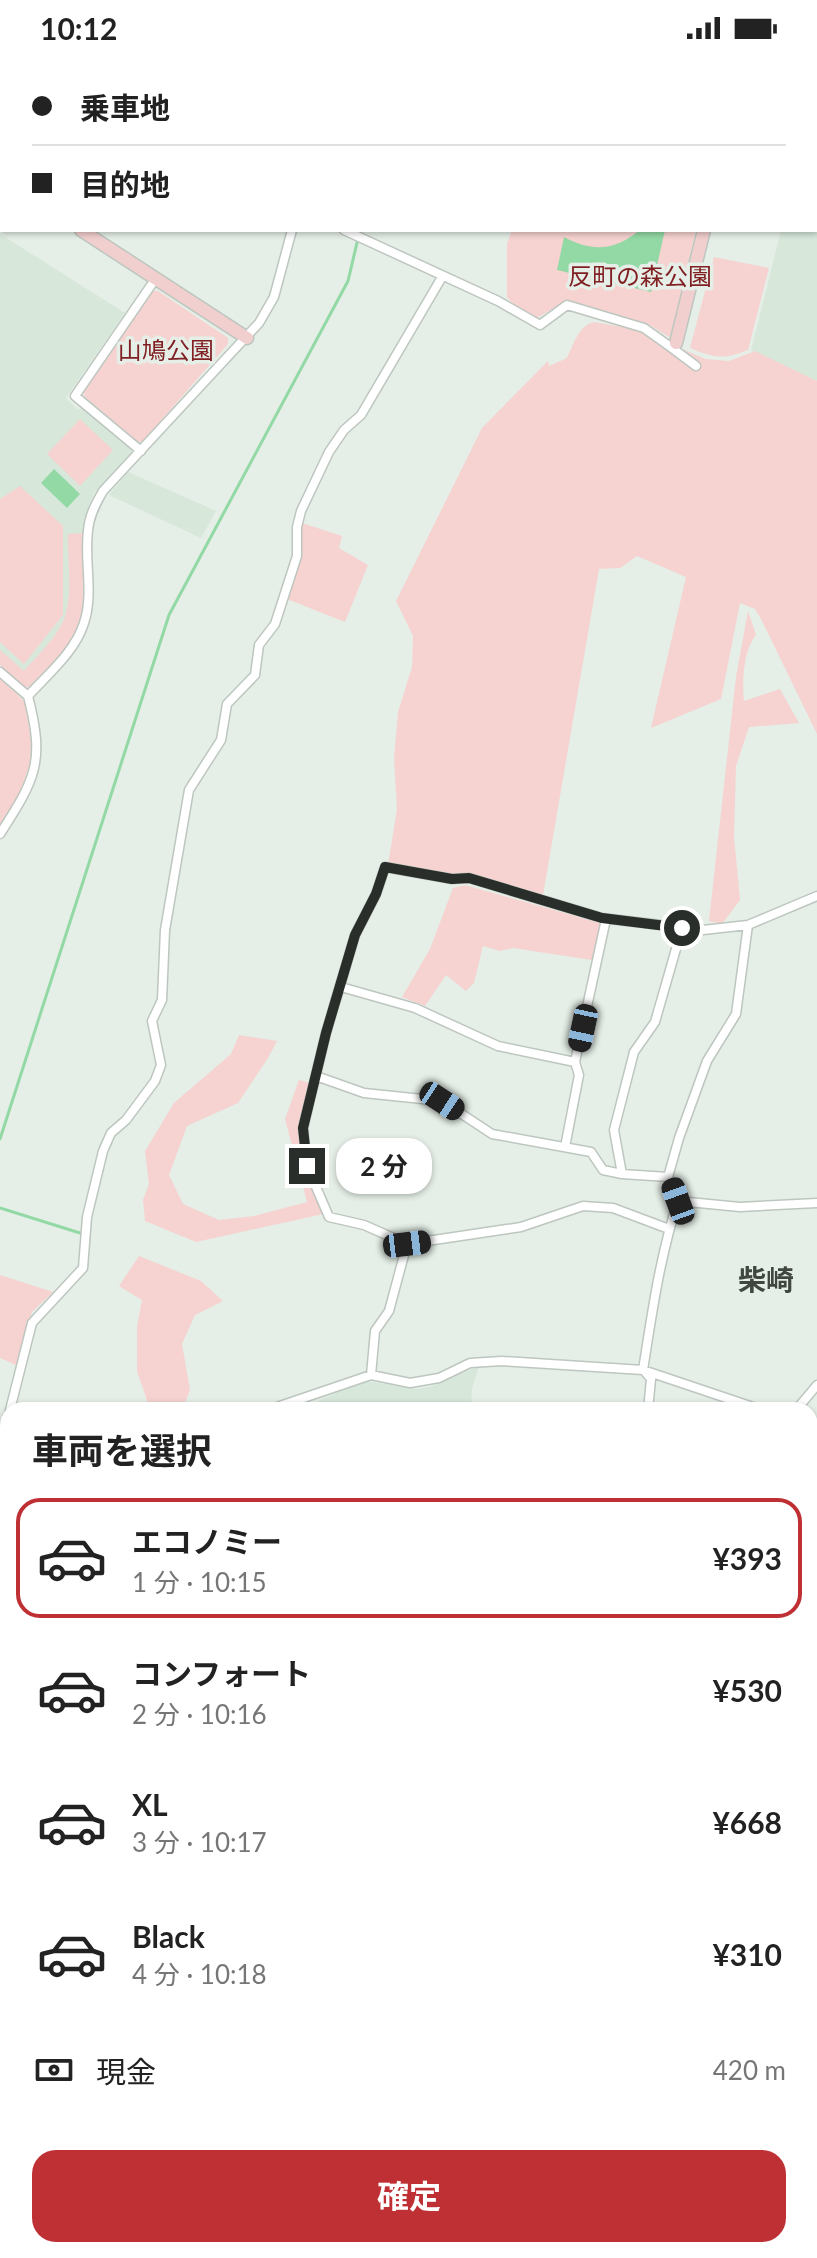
<!DOCTYPE html>
<html lang="ja">
<head>
<meta charset="utf-8">
<style>
	body { margin:0; font-family:Lato,"Noto Sans JP",sans-serif; background:#f6f6f6; color:#222; height:100vh; display:flex; flex-direction:column; font-size:30px; white-space:nowrap }
	* { box-sizing:border-box; margin:0 }
	p { font-size:26px; color:#767676 }
	.icon { flex:none; width:44px; height:44px; fill:none; stroke:currentColor; stroke-width:2; stroke-linecap:round; stroke-linejoin:round }
	.map { position:relative; flex:1; overflow:hidden }
	.details { position:absolute; left:0px; top:1346px; width:818px; height:856px; display:flex; flex-direction:column; background:#fff; border-radius:24px 24px 0 0; box-shadow:0 2px 6px #0004 }
	.details>* { flex:none }
	.hud { position:absolute; left:0px; top:0px; width:818px; height:176px; box-shadow:0 2px 6px #0004; display:grid; align-content:center; height:176px; padding:0 32px; background:#fff }
	.end { position:absolute; width:36px; height:36px; margin:-18px; border:10px solid #2a2e2b; background:#fff; box-shadow:0 0 0 4px #fff }
	.from { border-radius:50% }
	.bubble { position:absolute; height:56px; border-radius:24px; background:#fff; box-shadow:0 2px 6px #0004; font-size:26px; font-weight:700; line-height:56px; text-align:center }
	.car { position:absolute; width:24px; height:48px; margin:-24px -12px; border-radius:10px; box-shadow:0 0 6px 2px #0007; background:linear-gradient(#222 24%,#8ab4d8 0 40%,#222 0 76%,#8ab4d8 0 86%,#222 0) }
	.hud b { display:flex; align-items:center; gap:28px; height:76px; font-size:30px }
	.hud b+b { border-top:2px solid #e0e0e0 }
	.hud i { width:20px; height:20px; background:#222 }
	ul { padding:0; list-style:none }
	li { display:flex; align-items:center; gap:24px; height:120px; margin:0 16px 12px; padding:0 16px; border:4px solid transparent; border-radius:24px }
	li div { flex:1 }
	li b { display:block; font-size:30px }
	li em { font-style:normal; font-weight:700 }
	li.active { border-color:#bf3035 }
	li>.icon { width:72px; height:72px; stroke-width:1.5 }
	h2 { padding:0 32px; font-size:36px; line-height:96px }
	.pay { display:flex; align-items:center; gap:20px; height:88px; padding:0 32px; font-size:30px }
	.pay p { margin-inline-start:auto }
	.action { display:flex; gap:16px; margin-top:auto; padding:16px 32px }
	.action a { flex:1; height:92px; border-radius:24px; background:#bf3035; color:#fff; font-size:32px; font-weight:700; line-height:92px; text-align:center }
	.status { display:flex; justify-content:space-between; align-items:center; height:56px; padding:0 40px; background:#fff; direction:ltr }
	.status svg { height:22px; fill:currentColor }
	.map>svg:first-child { display:block }
	.built { fill:#d7e7da }
	.green { fill:#f6d3d0 }
	.water { fill:#93d9a5 }
	.lines { fill:none; stroke-linecap:round; stroke-linejoin:round }
	.stream { stroke:#93d9a5; stroke-width:3 }
	.street-casing { stroke:#bdc6bf; stroke-width:11 }
	.secondary-casing { stroke:#bdc6bf; stroke-width:15 }
	.street { stroke:#fff; stroke-width:8 }
	.secondary { stroke:#f1cfce; stroke-width:12 }
	.route { stroke:#2a2e2b; stroke-width:10 }
	.labels { text-anchor:middle; dominant-baseline:central; stroke-width:7; stroke-linejoin:round; paint-order:stroke }
	.park-label { font-size:24px; fill:#812023; stroke:#e5eee7 }
	.quarter-label { font-size:28px; font-weight:bold; fill:#404741; stroke:#e5eee7 }
</style>
</head>
<body>
<div class="status"><b>10:12</b><svg viewBox="0 0 49 12"><path d="M0 12V9h3v3zM5 12V6h3v6zM10 12V3h3v9zM15 12V0h3v12zM26 1h20v11H26zM47 4h2v5h-2z"/></svg></div>
<div class="map">
<svg width="817" height="2202" viewBox="0 0 817 2202">
	<rect width="100%" height="100%" fill="#e5eee7"/>
	<path class="built" d="M 816,143 L 817,143 L 817,325 L 751,295 L 781,174 L 816,174 Z
		M 0,178 L 125,257 L 66,342 L 78,354 L 82,352 L 131,392 L 132,398 L 94,437 L 84,463 L 83,547 L 75,578 L 65,593 L 29,631 L 0,609 Z
		M 128,416 L 216,455 L 201,482 L 109,439 Z
		M 479,1310 L 472,1333 L 471,1354 L 297,1354 L 364,1325 L 419,1333 L 433,1330 Z
		M 817,2105 L 817,2202 L 806,2202 L 794,2194 L 810,2194 L 810,2115 Z"/>
	<path class="green" d="M 510,0 L 735,0 L 735,2 L 509,2 Z
		M 512,174 L 696,174 L 671,282 L 646,267 L 564,246 L 537,262 L 512,247 L 507,241 L 507,188 Z
		M 714,201 L 769,212 L 748,294 C 723,304 715,302 690,292 Z
		M 153,235 L 158,235 L 228,282 L 228,288 L 143,385 L 138,386 L 85,341 L 83,336 Z
		M 594,266 L 634,273 L 706,303 L 729,305 L 755,295 L 817,325 L 817,678 L 760,561 L 755,553 L 740,547 L 721,643 L 651,672 L 686,521 L 637,500 L 620,512 L 599,513 L 543,839 L 470,819 L 450,820 L 388,809 L 397,753 L 394,702 L 398,656 L 412,611 L 413,580 L 396,545 L 482,372 L 548,305 L 549,310 L 567,302 C 574,288 578,270 594,266 Z
		M 80,363 L 113,394 L 80,430 L 47,398 Z
		M 20,430 L 63,470 L 63,559 L 24,608 L 0,586 L 0,443 Z
		M 302,467 L 342,480 L 339,492 L 368,509 L 345,566 L 287,543 L 301,499 Z
		M 83,477 C 83,511 90,553 72,584 C 61,601 43,616 29,631 L 24,631 L 0,609 L 0,594 L 24,615 C 36,601 51,587 60,571 C 75,547 67,506 68,478 Z
		M 748,555 L 756,579 C 743,594 742,626 744,645 L 780,633 L 799,667 L 749,671 L 736,710 L 734,781 L 740,844 L 722,868 L 709,865 L 736,621 Z
		M 0,622 L 25,646 L 33,697 L 20,738 L 0,769 Z
		M 465,829 L 600,867 L 592,904 L 513,892 L 500,895 L 483,890 L 474,927 L 466,935 L 446,919 L 425,950 L 402,941 L 430,893 L 453,832 Z
		M 239,979 L 277,985 L 268,1002 L 238,1047 L 187,1070 L 169,1119 L 183,1148 L 219,1164 L 254,1160 L 307,1146 L 285,1063 L 299,1024 L 314,1028 L 303,1090 L 328,1157 L 196,1186 L 145,1165 L 143,1144 L 149,1128 L 145,1095 L 174,1047 L 231,998 Z
		M 139,1200 L 201,1225 L 223,1245 L 195,1259 L 182,1288 L 190,1334 L 182,1354 L 117,1354 L 149,1350 L 137,1315 L 137,1271 L 142,1244 L 119,1230 Z
		M 0,1219 L 53,1236 L 32,1256 L 16,1309 L 0,1302 Z"/>
	<path class="water" d="M 640,174 L 665,174 L 651,236 L 557,214 L 564,181 C 594,197 615,194 640,174 Z
		M 54,413 L 80,438 L 67,452 L 41,427 Z"/>
	<g class="lines">
		<path class="stream" d="M 389,2 L 389,0
			M 0,1083 L 169,559 L 348,225 L 360,174
			M 0,1152 L 80,1177"/>
		<g class="street-casing">
			<path id="street" d="M 288,0 L 291,2
				M 812,0 L 812,2
				M 60,2 L 61,0
				M 335,2 L 336,0
				M 816,32 L 817,37
				M 816,88 L 817,88
				M 0,96 L 2,93
				M 344,174 L 498,245 L 540,269 L 567,249 L 644,272 L 672,292 L 676,287
				M 672,292 L 696,310
				M 141,395 L 75,340 L 156,222
				M 0,616 L 28,640
				M 0,778 C 36,722 45,706 28,640 C 48,618 75,596 84,567 C 94,537 84,506 88,475 C 89,460 96,447 103,435 L 259,267 L 274,241 L 292,174
				M 341,931 L 415,952 L 498,990 L 575,1006
				M 316,1020 L 364,1037 L 442,1045 L 492,1078 L 591,1096 L 603,1114 L 622,1118 L 668,1121 L 678,1145 C 660,1200 652,1257 643,1314
				M 565,1091 L 579,1019 L 575,1006 L 606,863
				M 622,1118 L 614,1074 L 634,996 L 655,966 L 682,872
				M 668,1121 L 679,1082 L 707,1005 L 736,958 L 748,869
				M 678,1145 L 740,1151 L 817,1147
				M 669,1173 L 613,1152 L 583,1150 L 521,1171 L 407,1188 L 364,1169 L 329,1161 L 307,1110 L 303,1072 L 326,977 L 355,879 L 376,838 L 385,811 L 452,823 L 469,822 L 602,862 L 703,874 L 748,869 L 817,840
				M 646,1317 L 651,1323 L 648,1354
				M 371,1319 L 375,1275 L 389,1255 L 407,1188
				M 10,1354 L 32,1267 L 83,1212 L 87,1161 L 103,1095 L 111,1077 L 126,1064 L 155,1025 L 161,1009 L 152,965 L 162,944 L 165,874 L 189,734 L 221,684 L 227,648 L 255,619 L 259,589 L 275,568 L 297,500 L 297,471 L 301,455 L 329,396 L 344,374 L 361,359 L 442,221
				M 268,1354 L 371,1319 L 410,1327 L 439,1322 L 470,1307 L 502,1305 L 643,1314 L 762,1354
				M 796,1354 L 817,1329
				M 810,1371 L 817,1374
				M 0,1396 L 8,1360
				M 0,1402 L 8,1402
				M 810,1542 L 817,1518
				M 810,1587 L 817,1590
				M 810,1645 L 817,1648
				M 810,1699 L 817,1701
				M 810,1751 L 817,1754
				M 810,1837 L 817,1839
				M 0,1903 L 8,1901
				M 810,1911 L 817,1900
				M 0,1964 L 8,1964
				M 0,2152 L 8,2152
				M 491,2194 L 515,2202
				M 120,2202 L 121,2194
				M 333,2202 L 334,2194
				M 572,2202 L 574,2194"/>
		</g>
		<g class="secondary-casing">
			<path id="secondary" d="M 746,2 L 747,0
				M 0,122 L 2,124
				M 816,134 L 817,134
				M 81,174 L 247,282
				M 676,287 L 704,174
				M 810,2065 L 817,2055
				M 0,2072 L 8,2073
				M 0,2090 L 8,2091
				M 810,2090 L 817,2079
				M 639,2194 L 652,2202
				M 670,2194 L 683,2202
				M 718,2202 L 723,2194
				M 736,2202 L 741,2194"/>
		</g>
		<use href="#street" class="street"/>
		<use href="#secondary" class="secondary"/>
	</g>
	<g class="lines">
		<path class="route" d="M 307,1110 L 303,1072 L 326,977 L 355,879 L 376,838 L 385,811 L 452,823 L 469,822 L 602,862 L 682,872"/>
	</g>
	<g class="labels">
		<g class="park-label">
			<text x="640" y="219">反町の森公園</text>
			<text x="166" y="293">山鳩公園</text>
		</g>
		<g class="quarter-label">
			<text x="766" y="1223">柴崎</text>
		</g>
	</g>
</svg>
<i class="end from" style="left:682px;top:872px"></i>
<i class="end" style="left:307px;top:1110px"></i>
<div class="bubble" style="left:336px;top:1082px;width:96px">2 分</div>
<i class="car" style="left:583px;top:972px;rotate:192deg"></i>
<i class="car" style="left:442px;top:1045px;rotate:123deg"></i>
<i class="car" style="left:678px;top:1145px;rotate:340deg"></i>
<i class="car" style="left:407px;top:1188px;rotate:83deg"></i>
<div class="hud">
<b><i class="from"></i>乗車地</b>
<b><i></i>目的地</b>
</div>
<section class="details">
<h2>車両を選択</h2>
<ul>
<li class="active"><svg class="icon" aria-label="car" viewBox="0 0 24 24"><path d="M5 17H2v-5l4-1 3-4h7l3 4 3 1v5h-3M9 17h6M6 11h13"/><circle cx="7" cy="17" r="2"/><circle cx="17" cy="17" r="2"/></svg><div><b>エコノミー</b><p>1 分 · 10:15</p></div><em>¥393</em></li>
<li><svg class="icon" aria-label="car" viewBox="0 0 24 24"><path d="M5 17H2v-5l4-1 3-4h7l3 4 3 1v5h-3M9 17h6M6 11h13"/><circle cx="7" cy="17" r="2"/><circle cx="17" cy="17" r="2"/></svg><div><b>コンフォート</b><p>2 分 · 10:16</p></div><em>¥530</em></li>
<li><svg class="icon" aria-label="car" viewBox="0 0 24 24"><path d="M5 17H2v-5l4-1 3-4h7l3 4 3 1v5h-3M9 17h6M6 11h13"/><circle cx="7" cy="17" r="2"/><circle cx="17" cy="17" r="2"/></svg><div><b>XL</b><p>3 分 · 10:17</p></div><em>¥668</em></li>
<li><svg class="icon" aria-label="car" viewBox="0 0 24 24"><path d="M5 17H2v-5l4-1 3-4h7l3 4 3 1v5h-3M9 17h6M6 11h13"/><circle cx="7" cy="17" r="2"/><circle cx="17" cy="17" r="2"/></svg><div><b>Black</b><p>4 分 · 10:18</p></div><em>¥310</em></li>
</ul>
<div class="pay"><svg class="icon" aria-label="cash" viewBox="0 0 24 24"><path d="M3 7h18v10H3z"/><circle cx="12" cy="12" r="2"/></svg>現金<p>420 m</p></div>
<div class="action"><a>確定</a></div>
</section>
</div>
</body>
</html>
